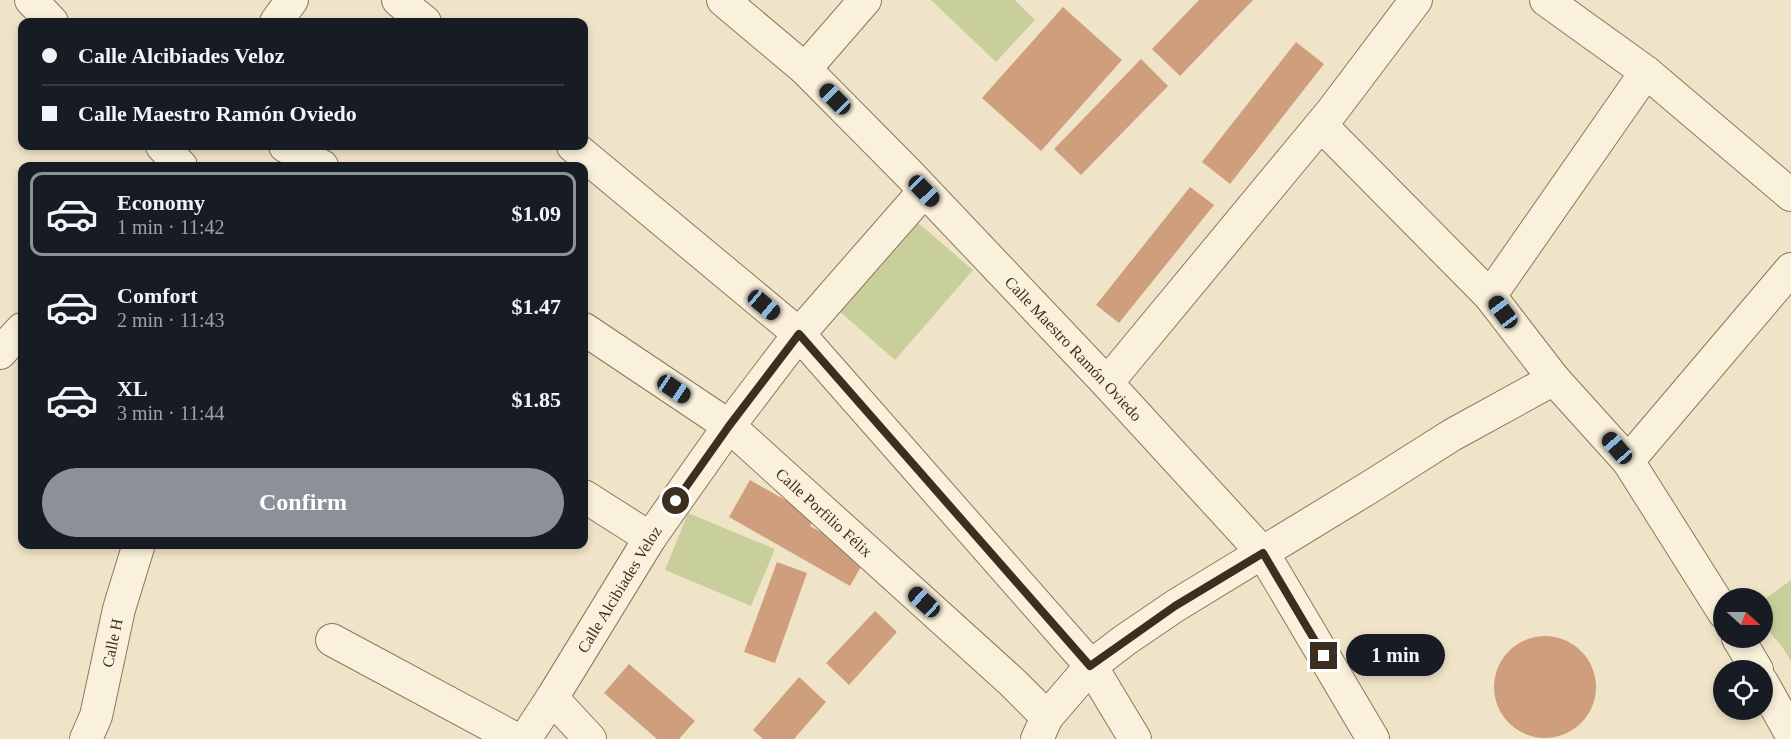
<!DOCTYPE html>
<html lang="en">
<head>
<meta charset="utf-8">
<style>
	body { margin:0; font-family:Georgia,serif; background:#242831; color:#f1f3f6; height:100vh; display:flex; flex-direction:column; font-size:22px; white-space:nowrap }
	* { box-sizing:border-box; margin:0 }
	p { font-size:20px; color:#9ea1a6 }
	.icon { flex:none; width:33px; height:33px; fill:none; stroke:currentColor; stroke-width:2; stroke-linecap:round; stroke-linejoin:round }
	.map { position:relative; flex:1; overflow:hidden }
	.sheet { position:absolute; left:18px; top:162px; width:570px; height:387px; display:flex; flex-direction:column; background:#171b24; border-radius:12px; box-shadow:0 3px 9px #0003 }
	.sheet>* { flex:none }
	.guide { position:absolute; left:18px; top:18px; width:570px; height:132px; border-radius:12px; box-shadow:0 3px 9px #0003; display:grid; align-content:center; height:132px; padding:0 24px; background:#171b24 }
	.needle { width:39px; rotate:111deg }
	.tools { position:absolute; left:1713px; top:588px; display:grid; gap:12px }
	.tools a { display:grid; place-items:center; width:60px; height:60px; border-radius:50%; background:#171b24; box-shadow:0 3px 9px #0003; font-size:30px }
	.end { position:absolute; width:27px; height:27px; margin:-14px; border:8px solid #3d2e20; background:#fff; box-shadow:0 0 0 3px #fff }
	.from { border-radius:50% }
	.bubble { position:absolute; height:42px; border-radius:21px; background:#171b24; box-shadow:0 3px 9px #0003; font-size:20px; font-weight:700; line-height:42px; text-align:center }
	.car { position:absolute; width:18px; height:36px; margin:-18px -9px; border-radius:8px; box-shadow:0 0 4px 2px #0007; background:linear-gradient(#222 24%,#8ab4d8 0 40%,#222 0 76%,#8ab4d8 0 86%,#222 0) }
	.guide b { display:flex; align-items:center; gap:21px; height:57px; font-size:22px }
	.guide b+b { border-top:2px solid #363941 }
	.guide i { width:15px; height:15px; background:#f1f3f6 }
	ul { padding:10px 0 0; list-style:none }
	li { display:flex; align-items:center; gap:18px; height:84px; margin:0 12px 9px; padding:0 12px; border:3px solid transparent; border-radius:12px }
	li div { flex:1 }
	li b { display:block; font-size:22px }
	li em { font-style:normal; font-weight:700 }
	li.current { border-color:#8c9099 }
	li>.icon { width:54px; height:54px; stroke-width:1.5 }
	.action { display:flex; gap:12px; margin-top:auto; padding:12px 24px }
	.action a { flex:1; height:69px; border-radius:36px; background:#8c9099; color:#fff; font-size:24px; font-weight:700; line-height:69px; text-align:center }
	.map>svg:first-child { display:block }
	.green { fill:#c9cf9b }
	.building { fill:#cf9f7d }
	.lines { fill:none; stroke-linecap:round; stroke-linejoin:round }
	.minor-casing { stroke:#8d765c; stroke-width:34 }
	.minor { stroke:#faf1dc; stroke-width:32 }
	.route { stroke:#3d2e20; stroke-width:8 }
	.labels { text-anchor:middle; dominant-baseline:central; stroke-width:6; stroke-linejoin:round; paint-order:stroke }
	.street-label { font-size:16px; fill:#3d2e20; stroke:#f7eed8 }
</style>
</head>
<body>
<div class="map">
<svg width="1791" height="739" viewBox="0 0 1791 739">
	<rect width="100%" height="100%" fill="#f0e4c8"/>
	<path class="green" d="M 931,0 L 1015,0 L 1035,20 L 996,62 Z
		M 916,221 L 973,270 L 895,360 L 838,310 Z
		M 688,513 L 775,549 L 751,606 L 665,570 Z
		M 1791,580 L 1791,661 L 1783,648 L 1763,624 L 1762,601 Z"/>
	<path class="building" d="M 1199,0 L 1253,0 L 1180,76 L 1152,49 Z
		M 1063,7 L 1122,60 L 1041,151 L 982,98 Z
		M 1296,42 L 1324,64 L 1230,184 L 1202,162 Z
		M 1141,59 L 1168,86 L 1081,175 L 1054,149 Z
		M 1190,187 L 1214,205 L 1119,323 L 1096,305 Z
		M 750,480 L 815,517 L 810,526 L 866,558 L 850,586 L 729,517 Z
		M 777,562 L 807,573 L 775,663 L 744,652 Z
		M 875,611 L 897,632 L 849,685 L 826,663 Z
		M1494 687a51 51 0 1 1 102 0a51 51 0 1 1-102 0Z
		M 629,664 L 695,721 L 679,739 L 657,739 L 604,693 Z
		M 799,677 L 826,702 L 794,739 L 763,739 L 753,730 Z"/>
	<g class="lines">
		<g class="minor-casing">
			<g id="minor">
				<path d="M 31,0 L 52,22"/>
				<path d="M 398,0 L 425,22"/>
				<path id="s1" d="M 723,0 L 805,69 L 908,173 L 1107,383 L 1263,553 L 1373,739"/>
				<path d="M 1546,0 L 1646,72 L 1791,195"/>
				<path d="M 276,22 L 292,0"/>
				<path d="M 805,69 L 865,0"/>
				<path d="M 1321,125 L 1490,296 L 1554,379"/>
				<path d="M 162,146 L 181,166"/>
				<path d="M 285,146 L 322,166"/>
				<path d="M 573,146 L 799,334 L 1091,666 L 1135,739"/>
				<path d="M 1490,296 L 1646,72"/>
				<path id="s2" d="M 584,329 L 729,426 L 1013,683 L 1047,717"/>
				<path d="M 0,353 L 22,329"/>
				<path d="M 1107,383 L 1333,110 L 1416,0"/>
				<path d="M 1628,461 L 1791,269"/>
				<path d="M 584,496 L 650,538"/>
				<path d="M 1738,638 L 1757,670"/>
				<path d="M 332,640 L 516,739"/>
				<path d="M 1762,682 L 1791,734"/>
				<path d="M 552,698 L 590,739"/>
				<path id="s3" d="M 86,739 L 96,716 L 119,609 L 139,544"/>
				<path id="s4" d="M 525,739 L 552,698 L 650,538 L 729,426 L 799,334 L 924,191"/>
				<path d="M 1037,739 L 1047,717 L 1091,666 L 1125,640 L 1175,606 L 1370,487 L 1452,435 L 1554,379 L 1628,461 L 1724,613"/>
			</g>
		</g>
		<use href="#minor" class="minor"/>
	</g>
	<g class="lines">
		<path class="route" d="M 676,501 L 729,426 L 799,334 L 1090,666 L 1175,606 L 1263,553 L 1324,656"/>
	</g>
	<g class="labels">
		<g class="street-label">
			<text stroke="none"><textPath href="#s1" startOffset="495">Calle Maestro Ramón Oviedo</textPath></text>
			<text stroke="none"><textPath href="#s2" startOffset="303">Calle Porfilio Félix</textPath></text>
			<text stroke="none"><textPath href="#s4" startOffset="177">Calle Alcibiades Veloz</textPath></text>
			<text stroke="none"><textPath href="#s3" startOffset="100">Calle H</textPath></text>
		</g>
	</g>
</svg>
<div class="tools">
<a><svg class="needle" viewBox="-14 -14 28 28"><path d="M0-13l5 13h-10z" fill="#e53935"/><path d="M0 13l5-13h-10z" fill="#9ea1a6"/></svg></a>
<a><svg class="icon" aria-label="locate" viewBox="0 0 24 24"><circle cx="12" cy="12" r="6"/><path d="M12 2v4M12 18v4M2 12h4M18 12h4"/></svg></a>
</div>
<i class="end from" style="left:676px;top:501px"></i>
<i class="end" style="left:1324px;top:656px"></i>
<div class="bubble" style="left:1346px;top:634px;width:99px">1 min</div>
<i class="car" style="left:835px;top:99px;rotate:315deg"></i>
<i class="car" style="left:924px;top:191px;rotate:136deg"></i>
<i class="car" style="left:764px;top:305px;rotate:130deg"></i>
<i class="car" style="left:1503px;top:312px;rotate:323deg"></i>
<i class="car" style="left:674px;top:389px;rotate:124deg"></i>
<i class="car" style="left:1617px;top:448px;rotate:319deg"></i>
<i class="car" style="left:924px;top:602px;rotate:312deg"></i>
<div class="guide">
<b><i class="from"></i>Calle Alcibiades Veloz</b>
<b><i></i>Calle Maestro Ramón Oviedo</b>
</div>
<section class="sheet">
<ul>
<li class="current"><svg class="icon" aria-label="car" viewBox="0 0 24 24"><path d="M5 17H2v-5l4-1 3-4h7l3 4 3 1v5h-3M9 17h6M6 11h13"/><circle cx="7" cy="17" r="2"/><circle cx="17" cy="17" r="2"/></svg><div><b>Economy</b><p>1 min · 11:42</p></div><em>$1.09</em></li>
<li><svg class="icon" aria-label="car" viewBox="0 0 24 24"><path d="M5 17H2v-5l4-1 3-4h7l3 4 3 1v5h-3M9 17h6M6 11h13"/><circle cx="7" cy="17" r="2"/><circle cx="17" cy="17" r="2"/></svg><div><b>Comfort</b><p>2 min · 11:43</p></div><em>$1.47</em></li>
<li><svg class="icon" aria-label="car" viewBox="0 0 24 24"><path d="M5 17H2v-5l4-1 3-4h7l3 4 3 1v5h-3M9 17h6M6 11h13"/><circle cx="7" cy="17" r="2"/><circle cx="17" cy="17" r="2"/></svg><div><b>XL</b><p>3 min · 11:44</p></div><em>$1.85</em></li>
</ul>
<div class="action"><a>Confirm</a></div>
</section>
</div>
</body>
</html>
